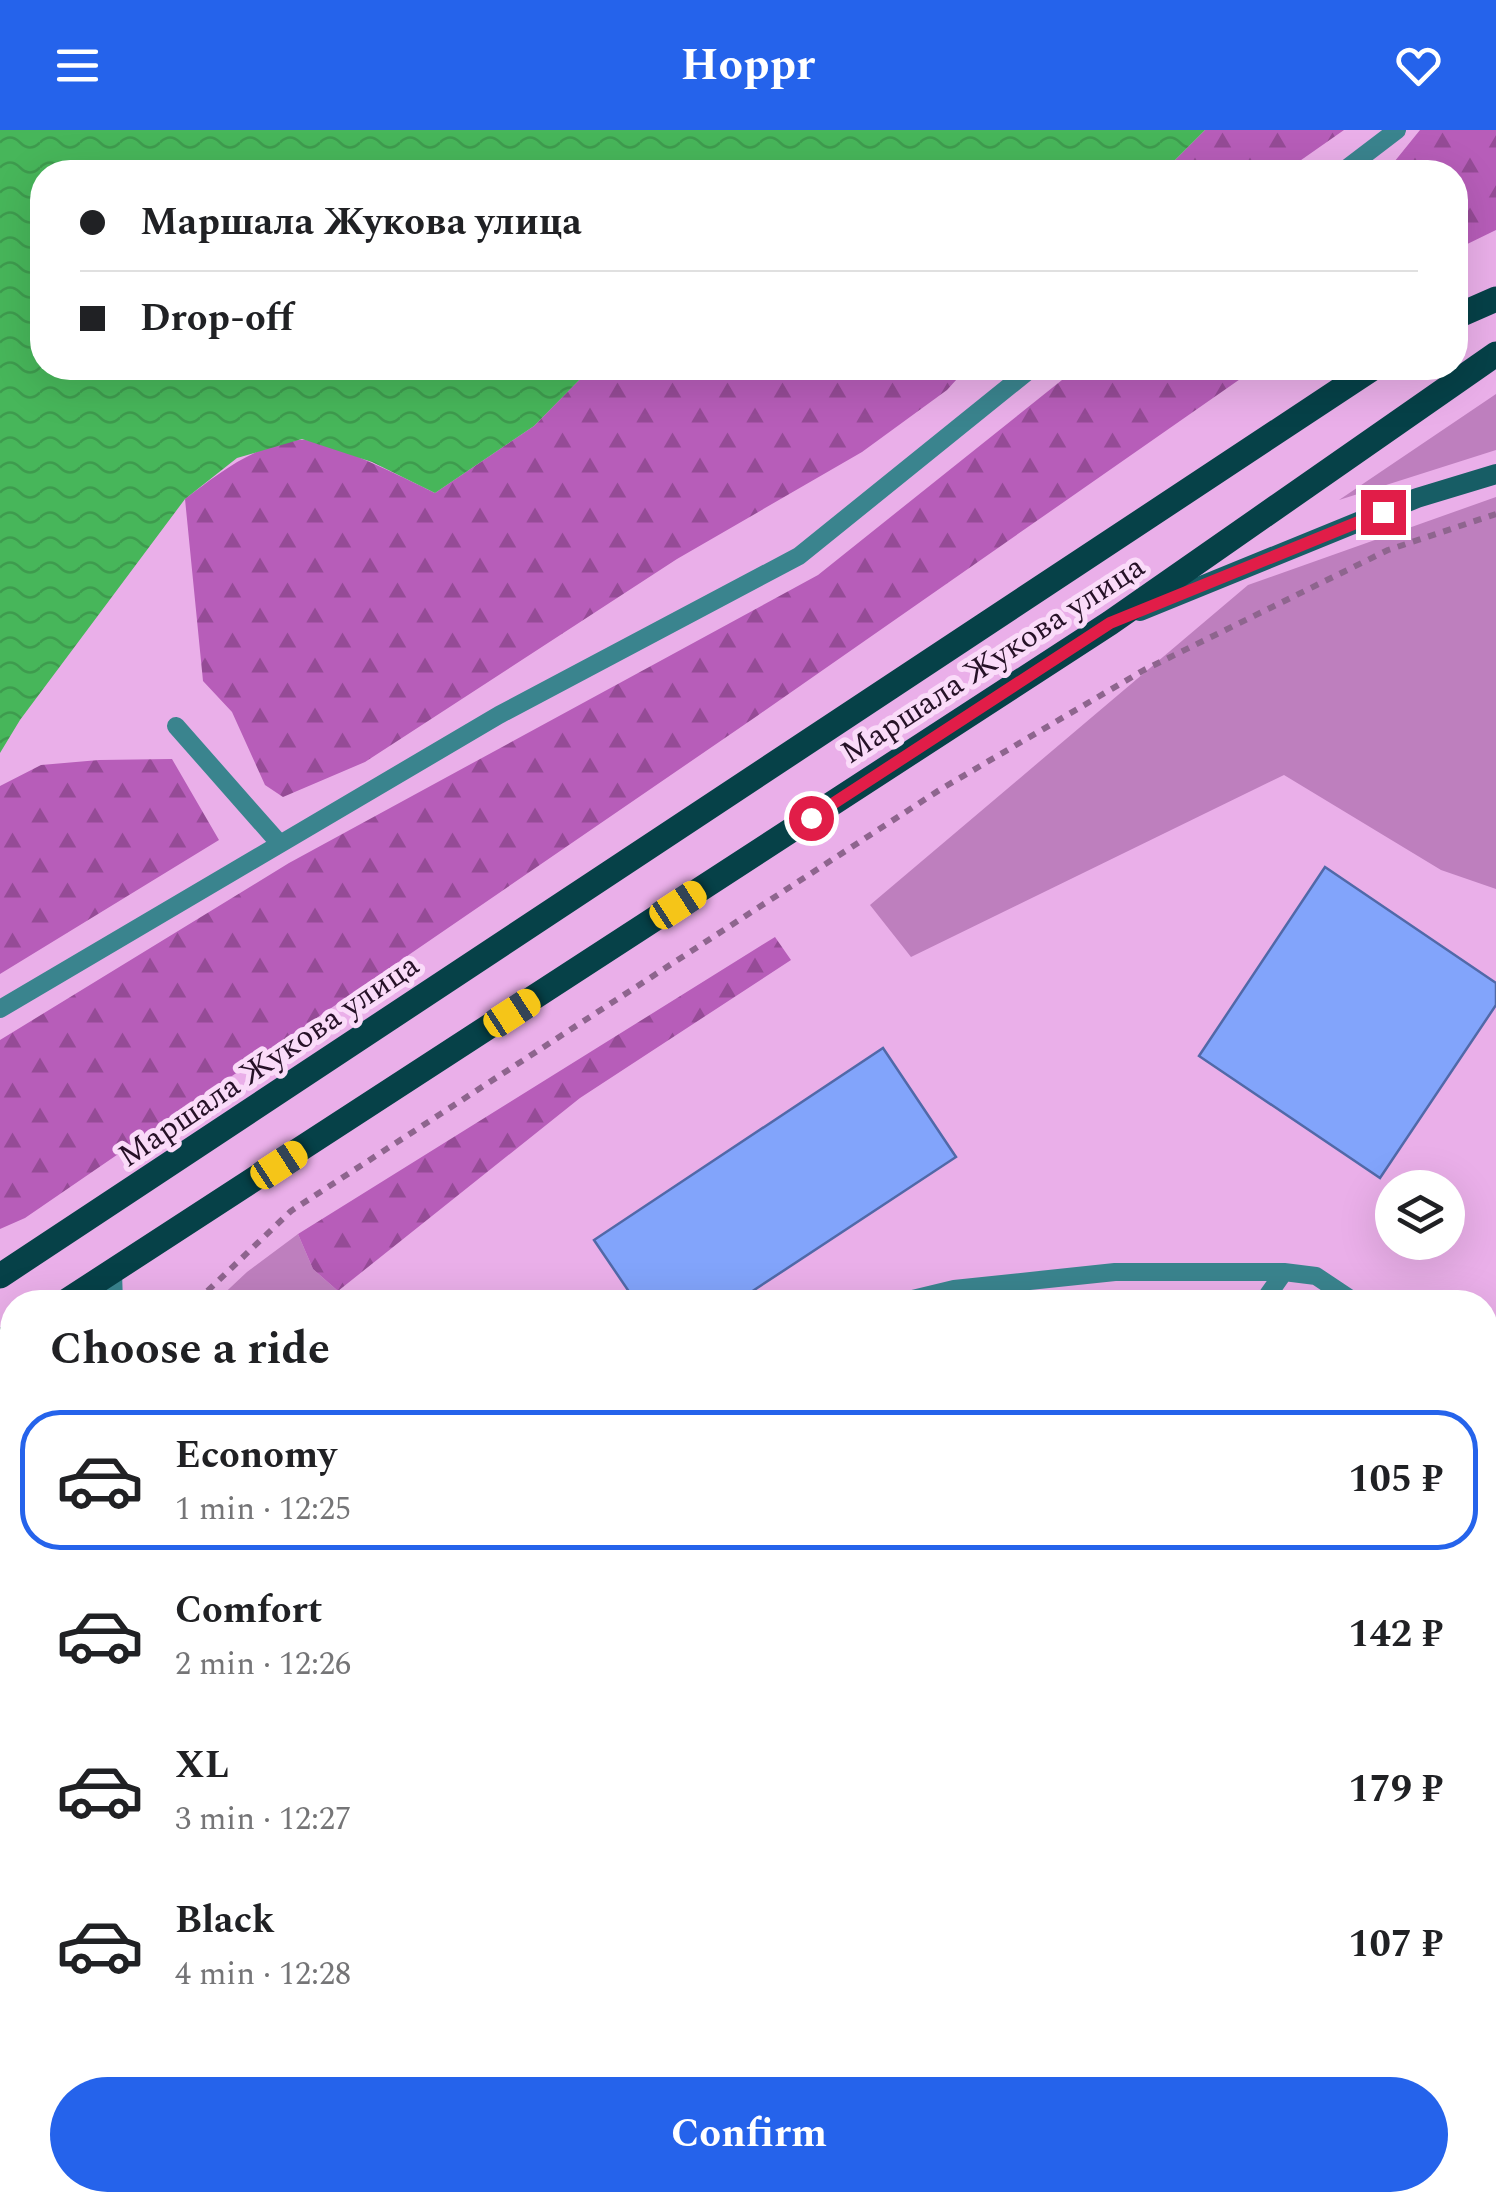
<!DOCTYPE html>
<html lang="en">
<head>
<meta charset="utf-8">
<style>
	body { margin:0; font-family:Spectral,serif; background:#f6f6f6; color:#202124; height:100vh; display:flex; flex-direction:column; font-size:38px; white-space:nowrap }
	* { box-sizing:border-box; margin:0 }
	p { font-size:32px; color:#757577 }
	.icon { flex:none; width:55px; height:55px; fill:none; stroke:currentColor; stroke-width:2; stroke-linecap:round; stroke-linejoin:round }
	.map { position:relative; flex:1; overflow:hidden }
	.side { position:absolute; left:0px; top:1160px; width:1498px; height:922px; display:flex; flex-direction:column; background:#fff; border-radius:40px 40px 0 0; box-shadow:0 10px 40px #0002 }
	.side>* { flex:none }
	.guide { position:absolute; left:30px; top:30px; width:1438px; height:220px; border-radius:40px; box-shadow:0 10px 40px #0002; display:grid; align-content:center; height:220px; padding:0 50px; background:#fff }
	.buttons { position:absolute; left:1375px; top:1040px; display:grid; gap:20px }
	.buttons a { display:grid; place-items:center; width:90px; height:90px; border-radius:50%; background:#fff; box-shadow:0 10px 40px #0002; font-size:50px }
	.end { position:absolute; width:45px; height:45px; margin:-22px; border:12px solid #e11d48; background:#fff; box-shadow:0 0 0 5px #fff }
	.from { border-radius:50% }
	.car { position:absolute; width:30px; height:60px; margin:-30px -15px; border-radius:12px; box-shadow:0 0 8px 2px #0007; background:linear-gradient(#f5c518 24%,#345 0 40%,#f5c518 0 76%,#345 0 86%,#f5c518 0) }
	.guide b { display:flex; align-items:center; gap:35px; height:95px; font-size:38px }
	.guide b+b { border-top:2px solid #e0e0e0 }
	.guide i { width:25px; height:25px; background:#202124 }
	ul { padding:0; list-style:none }
	li { display:flex; align-items:center; gap:30px; height:140px; margin:0 20px 15px; padding:0 30px; border:5px solid transparent; border-radius:40px }
	li div { flex:1 }
	li b { display:block; font-size:38px }
	li em { font-style:normal; font-weight:700 }
	li.active { border-color:#2563eb }
	li>.icon { width:90px; height:90px; stroke-width:1.5 }
	h2 { padding:0 50px; font-size:45px; line-height:120px }
	.cta { display:flex; gap:20px; margin-top:auto; padding:20px 50px }
	.cta a { flex:1; height:115px; border-radius:60px; background:#2563eb; color:#fff; font-size:40px; font-weight:700; line-height:115px; text-align:center }
	header { display:flex; justify-content:space-between; align-items:center; height:130px; padding:0 50px; background:#2563eb; color:#fff; font-size:45px; font-weight:700 }
	.map>svg:first-child { display:block }
	.grass { fill:#be7fbe }
	.forest { fill:url(#forest-firs) }
	.water { fill:url(#water-waves) }
	.building { fill:#82a4fb; stroke:#5169a8; stroke-width:2.5 }
	.lines { fill:none; stroke-linecap:round; stroke-linejoin:round }
	.path { stroke:#8e658e; stroke-width:6; stroke-dasharray:8 8; stroke-linecap:butt }
	.service { stroke:#3a848e; stroke-width:18 }
	.secondary { stroke:#175d65; stroke-width:20 }
	.primary { stroke:#064148; stroke-width:25 }
	.route { stroke:#e11d48; stroke-width:12 }
	.labels { text-anchor:middle; dominant-baseline:central; stroke-width:10; stroke-linejoin:round; paint-order:stroke }
	.street-label { font-size:32px; fill:#261127; stroke:#fadbf9 }
</style>
</head>
<body>
<header><svg class="icon" aria-label="menu" viewBox="0 0 24 24"><path d="M4 6h16M4 12h16M4 18h16"/></svg>Hoppr<svg class="icon" aria-label="heart" viewBox="0 0 24 24"><path d="M12 20l-8-8c-3-5 5-10 8-4 3-6 11-1 8 4z"/></svg></header>
<div class="map">
<svg width="1496" height="2081" viewBox="0 0 1496 2081">
	<defs>
		<pattern id="forest-firs" width="22" height="20" patternUnits="userSpaceOnUse" patternTransform="scale(2.5)"><rect width="22" height="20" fill="#b75db9"/><path d="M5 1l3.5 6h-7zM16 11l3.5 6h-7z" fill="#954b96"/></pattern>
		<pattern id="water-waves" width="16" height="10" patternUnits="userSpaceOnUse" patternTransform="scale(2.5)"><rect width="16" height="10" fill="#47b65a"/><path d="M0 5q4-4 8 0t8 0" fill="none" stroke="#3e9b4e"/></pattern>
	</defs>
	<rect width="100%" height="100%" fill="#eaafe9"/>
	<path class="grass" d="M 1496,264 L 1496,320 L 1339,370 Z
		M 1496,367 L 1496,759 L 1441,740 L 1284,645 L 911,827 L 870,775 L 1248,455 Z
		M 298,1104 L 313,1139 L 338,1161 L 327,1172 L 215,1172 L 247,1142 Z
		M 1209,1163 L 1218,1166 L 1223,1172 L 1036,1172 L 1102,1166 Z
		M 0,1298 L 12,1302 L 12,1360 L 8,1358 L 0,1362 Z
		M 1496,2022 L 1496,2081 L 1456,2081 L 1464,2070 L 1485,2070 L 1485,2039 Z
		M 693,2070 L 937,2070 L 953,2081 L 708,2081 Z"/>
	<path class="forest" d="M 1205,0 L 1344,0 L 1284,42 L 1163,42 Z
		M 1420,0 L 1496,0 L 1496,100 L 1455,120 L 1455,42 L 1386,42 Z
		M 591,238 L 967,238 L 947,260 L 862,322 L 677,429 L 365,632 L 283,667 L 265,655 L 232,582 L 203,551 L 185,369 C 219,343 254,315 299,310 C 324,307 410,351 435,363 L 534,296 Z
		M 1077,238 L 1256,238 L 757,586 L 25,1088 L 0,1099 L 0,910 L 289,733 L 818,445 Z
		M 172,629 L 219,710 L 0,844 L 0,656 L 41,635 L 99,630 Z
		M 775,807 L 791,830 L 580,968 L 338,1161 L 313,1139 L 298,1104 Z
		M 12,1490 L 12,1680 L 0,1691 L 0,1492 Z
		M 0,1995 L 12,1997 L 12,2070 L 261,2070 L 264,2081 L 0,2081 Z"/>
	<path class="water" d="M 0,0 L 1205,0 L 1163,42 L 42,42 L 42,238 L 591,238 L 534,296 L 435,363 L 372,332 L 302,309 L 237,328 L 185,369 L 20,590 L 0,623 Z
		M 12,1680 L 12,1997 L 0,1994 L 0,1691 Z
		M 261,2070 L 693,2070 L 708,2081 L 264,2081 Z"/>
	<path class="building" d="M 1325,737 L 1496,853 L 1496,875 L 1380,1048 L 1199,926 Z
		M 883,918 L 956,1027 L 736,1172 L 636,1172 L 594,1110 Z
		M 1485,1369 L 1496,1376 L 1496,1815 L 1485,1831 Z
		M 1167,2070 L 1323,2070 L 1316,2081 L 1183,2081 Z"/>
	<g class="lines">
		<path class="path" d="M 196,1172 L 291,1081 L 941,659 L 1144,540 L 1388,420 L 1496,384
			M 0,1330 L 12,1332
			M 999,2070 L 1015,2081"/>
		<path class="service" d="M 1342,42 L 1397,0
			M 176,596 L 280,714
			M 0,879 L 499,585 L 799,426 L 1032,238
			M 113,1143 L 114,1172
			M 900,1172 L 954,1159 L 1115,1142 L 1284,1142 L 1316,1146 L 1355,1172
			M 1263,1172 L 1284,1142
			M 1485,1259 L 1496,1267
			M 0,1280 L 12,1283
			M 0,1548 L 12,1543
			M 1485,1983 L 1496,1966
			M 1066,2070 L 1083,2081
			M 1423,2081 L 1430,2070"/>
		<path class="secondary" d="M 1140,481 L 1417,368 L 1496,344"/>
		<path class="primary" d="M 1455,187 L 1496,169
			M 0,1146 L 1373,238
			M 65,1172 L 1110,493 L 1496,224
			M 0,1212 L 12,1205"/>
	</g>
	<g class="lines">
		<path class="route" d="M 811,688 L 1110,493 L 1383,382"/>
	</g>
	<g class="labels">
		<g class="street-label">
			<text transform="translate(993 530) rotate(-33)">Маршала Жукова улица</text>
			<text transform="translate(269 931) rotate(-34)">Маршала Жукова улица</text>
		</g>
	</g>
</svg>
<div class="buttons">
<a><svg class="icon" aria-label="layers" viewBox="0 0 24 24"><path d="M12 4l9 5-9 5-9-5zM3 14l9 5 9-5"/></svg></a>
</div>
<i class="end from" style="left:811px;top:688px"></i>
<i class="end" style="left:1383px;top:382px"></i>
<i class="car" style="left:678px;top:775px;rotate:57deg"></i>
<i class="car" style="left:512px;top:883px;rotate:57deg"></i>
<i class="car" style="left:279px;top:1035px;rotate:57deg"></i>
<div class="guide">
<b><i class="from"></i>Маршала Жукова улица</b>
<b><i></i>Drop-off</b>
</div>
<section class="side">
<h2>Choose a ride</h2>
<ul>
<li class="active"><svg class="icon" aria-label="car" viewBox="0 0 24 24"><path d="M5 17H2v-5l4-1 3-4h7l3 4 3 1v5h-3M9 17h6M6 11h13"/><circle cx="7" cy="17" r="2"/><circle cx="17" cy="17" r="2"/></svg><div><b>Economy</b><p>1 min · 12:25</p></div><em>105 ₽</em></li>
<li><svg class="icon" aria-label="car" viewBox="0 0 24 24"><path d="M5 17H2v-5l4-1 3-4h7l3 4 3 1v5h-3M9 17h6M6 11h13"/><circle cx="7" cy="17" r="2"/><circle cx="17" cy="17" r="2"/></svg><div><b>Comfort</b><p>2 min · 12:26</p></div><em>142 ₽</em></li>
<li><svg class="icon" aria-label="car" viewBox="0 0 24 24"><path d="M5 17H2v-5l4-1 3-4h7l3 4 3 1v5h-3M9 17h6M6 11h13"/><circle cx="7" cy="17" r="2"/><circle cx="17" cy="17" r="2"/></svg><div><b>XL</b><p>3 min · 12:27</p></div><em>179 ₽</em></li>
<li><svg class="icon" aria-label="car" viewBox="0 0 24 24"><path d="M5 17H2v-5l4-1 3-4h7l3 4 3 1v5h-3M9 17h6M6 11h13"/><circle cx="7" cy="17" r="2"/><circle cx="17" cy="17" r="2"/></svg><div><b>Black</b><p>4 min · 12:28</p></div><em>107 ₽</em></li>
</ul>
<div class="cta"><a>Confirm</a></div>
</section>
</div>
</body>
</html>
